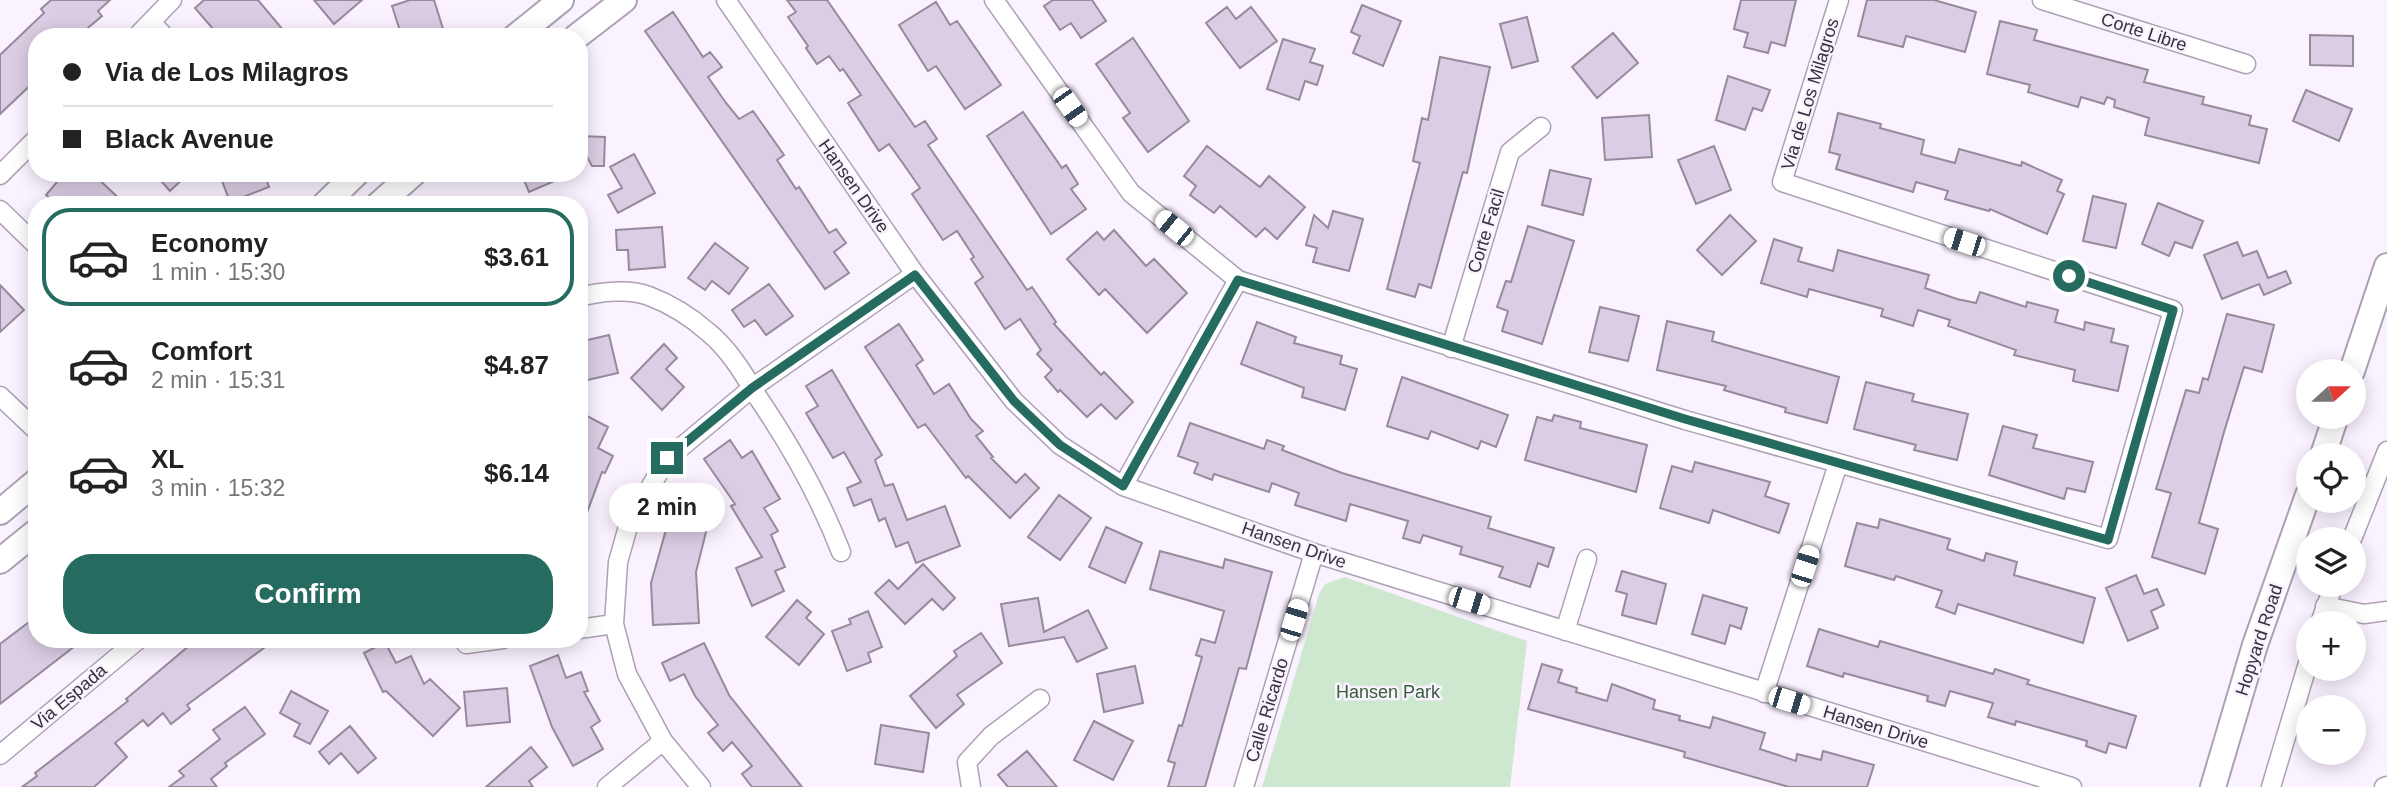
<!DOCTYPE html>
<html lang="en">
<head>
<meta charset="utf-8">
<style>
	body { margin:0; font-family:Arial,sans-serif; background:#f6f6f6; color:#222; height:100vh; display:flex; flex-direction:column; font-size:26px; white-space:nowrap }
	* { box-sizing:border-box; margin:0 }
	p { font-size:23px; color:#767676 }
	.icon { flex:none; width:38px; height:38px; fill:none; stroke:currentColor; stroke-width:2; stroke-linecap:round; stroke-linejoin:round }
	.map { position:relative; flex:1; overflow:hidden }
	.sheet { position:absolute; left:28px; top:196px; width:560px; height:452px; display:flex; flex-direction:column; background:#fff; border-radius:28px; box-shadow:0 4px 18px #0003 }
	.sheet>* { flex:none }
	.hud { position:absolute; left:28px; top:28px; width:560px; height:154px; border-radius:28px; box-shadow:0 4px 18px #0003; display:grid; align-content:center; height:154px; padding:0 35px; background:#fff }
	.needle { width:46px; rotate:69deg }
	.controls { position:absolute; left:2296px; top:359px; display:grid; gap:14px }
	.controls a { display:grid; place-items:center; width:70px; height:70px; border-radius:50%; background:#fff; box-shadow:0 4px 18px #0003; font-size:35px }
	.end { position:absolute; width:32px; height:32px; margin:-16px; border:9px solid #256b5f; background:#fff; box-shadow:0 0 0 4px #fff }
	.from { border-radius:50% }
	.bubble { position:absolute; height:49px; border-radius:24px; background:#fff; box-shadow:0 4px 18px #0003; font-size:23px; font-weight:700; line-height:49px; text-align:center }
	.car { position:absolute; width:21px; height:42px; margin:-21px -10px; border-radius:9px; box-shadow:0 0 5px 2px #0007; background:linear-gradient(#fff 24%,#345 0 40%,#fff 0 76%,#345 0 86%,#fff 0) }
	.hud b { display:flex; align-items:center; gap:24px; height:66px; font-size:26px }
	.hud b+b { border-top:2px solid #e0e0e0 }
	.hud i { width:18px; height:18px; background:#222 }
	ul { padding:12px 0 0; list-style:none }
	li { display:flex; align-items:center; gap:21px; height:98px; margin:0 14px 10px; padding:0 21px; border:4px solid transparent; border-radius:28px }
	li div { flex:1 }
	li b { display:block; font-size:26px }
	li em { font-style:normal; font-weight:700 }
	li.on { border-color:#256b5f }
	li>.icon { width:63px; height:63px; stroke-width:1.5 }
	.cta { display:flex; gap:14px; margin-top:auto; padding:14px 35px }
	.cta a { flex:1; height:80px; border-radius:28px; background:#256b5f; color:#fff; font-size:28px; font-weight:700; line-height:80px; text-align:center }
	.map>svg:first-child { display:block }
	.green { fill:#cee8d0 }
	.building { fill:#dbcee4; stroke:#968a9d; stroke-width:2 }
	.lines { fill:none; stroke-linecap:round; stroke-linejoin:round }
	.street-casing { stroke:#ada1b5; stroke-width:21 }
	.secondary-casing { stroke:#ada1b5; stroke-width:28 }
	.street { stroke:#fff; stroke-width:18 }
	.secondary { stroke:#fff; stroke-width:24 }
	.route { stroke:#256b5f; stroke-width:9 }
	.labels { text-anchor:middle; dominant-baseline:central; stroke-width:5; stroke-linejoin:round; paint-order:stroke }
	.street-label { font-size:18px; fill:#36313a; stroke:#faf2ff }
	.park-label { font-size:18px; fill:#345f39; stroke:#faf2ff }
</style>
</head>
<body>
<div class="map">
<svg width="2387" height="787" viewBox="0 0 2387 787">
	<rect width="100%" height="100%" fill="#faf2ff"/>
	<path class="green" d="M 1345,577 L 1527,641 L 1510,787 L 1262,787 L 1319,594 L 1325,584 Z"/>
	<path class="building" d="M 51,0 L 110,0 L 98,11 L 102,16 L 77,37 L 37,37 L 37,79 L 0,114 L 0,55 L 44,13 L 41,9 Z
		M 204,0 L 258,0 L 289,37 L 220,37 L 195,8 Z
		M 314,0 L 362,0 L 334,24 Z
		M 410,0 L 434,0 L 444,32 L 431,37 L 402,37 L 392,6 Z
		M 787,0 L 827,0 L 915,127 L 925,121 L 937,139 L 928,145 L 1027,290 L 1032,287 L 1056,322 L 1054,324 L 1101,375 L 1104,372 L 1133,402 L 1116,419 L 1101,404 L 1087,417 L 1060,390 L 1058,392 L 1045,377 L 1052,370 L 1037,354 L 1041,350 L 1020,319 L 1005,329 L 975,283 L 983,277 L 971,259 L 974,257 L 957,231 L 943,240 L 912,194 L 920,188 L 902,162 L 889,144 L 879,151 L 848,103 L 861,95 L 843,69 L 840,71 L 829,56 L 817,64 L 806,48 L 808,46 L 788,17 L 796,12 Z
		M 1053,0 L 1092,0 L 1106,21 L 1081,38 L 1071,23 L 1060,30 L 1044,6 Z
		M 1741,0 L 1796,0 L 1785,46 L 1771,42 L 1768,53 L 1744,47 L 1748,33 L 1734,29 Z
		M 1867,0 L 1934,0 L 1976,12 L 1965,52 L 1906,36 L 1903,47 L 1858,36 Z
		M 936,2 L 950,25 L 957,21 L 1001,85 L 965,109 L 936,66 L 928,71 L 899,25 Z
		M 1362,5 L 1401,21 L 1383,66 L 1353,53 L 1360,36 L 1351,32 Z
		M 1227,7 L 1236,19 L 1251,7 L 1277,41 L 1240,68 L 1206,23 Z
		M 673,12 L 703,57 L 710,52 L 722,67 L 708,77 L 726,103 L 739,119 L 753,111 L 784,155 L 777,160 L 796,189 L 799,187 L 829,233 L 836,229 L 846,243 L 834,252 L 849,273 L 825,289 L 645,31 Z
		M 1527,17 L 1538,61 L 1512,68 L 1500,24 Z
		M 2000,21 L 2037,30 L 2034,40 L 2148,70 L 2144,82 L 2204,97 L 2202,104 L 2251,116 L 2249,125 L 2267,129 L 2259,163 L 2145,135 L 2149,118 L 2114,107 L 2115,100 L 2107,97 L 2104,104 L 2081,97 L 2078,107 L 2028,92 L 2030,85 L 1987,74 Z
		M 1613,33 L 1638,63 L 1597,98 L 1572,67 Z
		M 2310,35 L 2353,36 L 2353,66 L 2310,65 Z
		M 1133,38 L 1189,121 L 1148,152 L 1123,118 L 1130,113 L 1096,64 Z
		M 1283,39 L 1315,49 L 1310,62 L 1323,66 L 1317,85 L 1305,81 L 1299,100 L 1267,89 Z
		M 1440,57 L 1490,67 L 1467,173 L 1463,172 L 1431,288 L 1419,284 L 1415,297 L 1387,289 L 1420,163 L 1413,161 L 1422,118 L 1428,120 Z
		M 1728,76 L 1770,90 L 1762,111 L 1753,108 L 1745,130 L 1716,120 Z
		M 2306,90 L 2352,109 L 2339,141 L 2293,121 Z
		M 1023,112 L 1062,168 L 1066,165 L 1078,184 L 1071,189 L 1086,209 L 1051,234 L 987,136 Z
		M 1838,113 L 1881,124 L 1880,128 L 1924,140 L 1921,154 L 1955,163 L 1959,149 L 2021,166 L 2022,162 L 2062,180 L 2057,191 L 2064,194 L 2047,234 L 1990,209 L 1989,211 L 1945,199 L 1948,191 L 1916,182 L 1913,192 L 1836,169 L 1840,155 L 1829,152 Z
		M 1649,115 L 1652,157 L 1605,160 L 1602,118 Z
		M 579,136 L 605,137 L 604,166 L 592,166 L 579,142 Z
		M 1207,146 L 1260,187 L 1269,176 L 1305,207 L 1277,239 L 1265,228 L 1256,237 L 1220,206 L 1214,213 L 1190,195 L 1196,186 L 1184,176 Z
		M 1714,146 L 1731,190 L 1696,204 L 1678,160 Z
		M 634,154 L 655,193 L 618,213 L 608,195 L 622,188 L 610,167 Z
		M 1550,170 L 1591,179 L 1583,215 L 1542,205 Z
		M 47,173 L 92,173 L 126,205 L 57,205 L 46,195 L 57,182 Z
		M 154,173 L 189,173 L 170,191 Z
		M 219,173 L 264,173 L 269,187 L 230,202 Z
		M 521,173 L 573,173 L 529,192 Z
		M 2093,196 L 2126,204 L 2116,248 L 2083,241 Z
		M 2158,203 L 2203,221 L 2192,248 L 2175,242 L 2169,256 L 2142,244 Z
		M 1333,211 L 1363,219 L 1349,271 L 1313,262 L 1317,248 L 1306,245 L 1314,215 L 1328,228 Z
		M 1730,215 L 1756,241 L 1722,275 L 1697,250 Z
		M 1528,226 L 1574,241 L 1542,344 L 1502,331 L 1508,311 L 1497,307 L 1506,281 L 1511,282 Z
		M 662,227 L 665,267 L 629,270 L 628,250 L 617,250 L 616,230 Z
		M 1114,230 L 1146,266 L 1154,259 L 1187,293 L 1147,333 L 1105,289 L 1099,295 L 1067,259 L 1097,232 L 1104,240 Z
		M 1774,239 L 1802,248 L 1798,261 L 1833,271 L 1838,250 L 1929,275 L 1925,288 L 1957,299 L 1976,303 L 1980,292 L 2026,307 L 2027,302 L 2058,310 L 2055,322 L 2084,330 L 2085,322 L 2114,329 L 2111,342 L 2128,346 L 2118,391 L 2073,381 L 2075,370 L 2014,355 L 2016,350 L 1948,326 L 1950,320 L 1918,310 L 1913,326 L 1881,316 L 1883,309 L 1809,289 L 1807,297 L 1761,283 Z
		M 2237,242 L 2243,256 L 2257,251 L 2268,278 L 2286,271 L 2291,283 L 2264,295 L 2259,284 L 2222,299 L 2204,255 Z
		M 715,243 L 748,268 L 729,294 L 712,281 L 705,290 L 688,278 Z
		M 769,284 L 793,316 L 766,335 L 755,320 L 744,327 L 732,310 Z
		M 0,285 L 24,310 L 0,332 Z
		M 1600,307 L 1639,316 L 1628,361 L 1589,352 Z
		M 2227,314 L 2274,325 L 2262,372 L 2244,367 L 2224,432 L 2199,523 L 2218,529 L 2205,574 L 2152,557 L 2171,493 L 2156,489 L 2186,390 L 2199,393 L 2203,378 L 2208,380 Z
		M 1667,321 L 1714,332 L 1712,341 L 1839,377 L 1827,423 L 1785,412 L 1786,408 L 1724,390 L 1726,386 L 1657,370 Z
		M 1257,322 L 1296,337 L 1294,343 L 1342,356 L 1340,364 L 1357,369 L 1345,410 L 1302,397 L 1304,388 L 1241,364 Z
		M 899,324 L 923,360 L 916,365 L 934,394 L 949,384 L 971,419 L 983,431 L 976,436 L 993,457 L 991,458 L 1016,483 L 1025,474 L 1039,488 L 1010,518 L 968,476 L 966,478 L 925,424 L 918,428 L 865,347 Z
		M 609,335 L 618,373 L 579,382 L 579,342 Z
		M 664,344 L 677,358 L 666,369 L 684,387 L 662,410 L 631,378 Z
		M 832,370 L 882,455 L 875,460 L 885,486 L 893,484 L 907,520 L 945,506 L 960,546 L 916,563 L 908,542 L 896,547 L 885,518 L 879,521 L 871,499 L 854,506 L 847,488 L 861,482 L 844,452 L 833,458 L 806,413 L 818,406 L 806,386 Z
		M 1402,377 L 1508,415 L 1496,447 L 1481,441 L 1478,449 L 1431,431 L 1428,439 L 1387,426 Z
		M 1866,382 L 1914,394 L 1912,401 L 1968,414 L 1957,460 L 1914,450 L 1916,445 L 1854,429 Z
		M 585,415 L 608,427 L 598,448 L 613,456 L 605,473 L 602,472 L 581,529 L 579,427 Z
		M 1554,415 L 1581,422 L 1580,428 L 1647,445 L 1636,492 L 1525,460 L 1537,417 L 1552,421 Z
		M 1190,423 L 1264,449 L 1267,440 L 1284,446 L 1282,450 L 1342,473 L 1491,517 L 1488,528 L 1554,548 L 1548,567 L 1538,563 L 1530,587 L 1499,577 L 1503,567 L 1460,554 L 1462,547 L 1423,535 L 1420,543 L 1403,538 L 1408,521 L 1350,504 L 1346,521 L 1295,505 L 1299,493 L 1272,483 L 1269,492 L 1214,474 L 1212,480 L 1194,473 L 1198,463 L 1178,456 Z
		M 2003,426 L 2037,435 L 2033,448 L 2093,462 L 2085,492 L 2067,488 L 2064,499 L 1989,475 Z
		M 730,440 L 742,458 L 752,451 L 780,499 L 764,508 L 778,531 L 771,535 L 785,567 L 775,571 L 784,591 L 752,606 L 736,568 L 762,557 L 731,506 L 735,504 L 704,459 Z
		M 1695,462 L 1770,482 L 1765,496 L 1789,504 L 1779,533 L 1713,510 L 1709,523 L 1660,508 L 1672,466 L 1692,472 Z
		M 1059,495 L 1091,518 L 1060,560 L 1028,537 Z
		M 669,519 L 707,528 L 696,572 L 699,623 L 653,625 L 651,583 Z
		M 1880,519 L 1950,539 L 1947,549 L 1984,561 L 1986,553 L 2017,562 L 2014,575 L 2095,598 L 2083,643 L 1958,604 L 1955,614 L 1936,607 L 1942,591 L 1896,576 L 1894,580 L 1845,566 L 1857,523 L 1878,528 Z
		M 1106,527 L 1142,543 L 1125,583 L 1089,567 Z
		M 1160,551 L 1223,568 L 1225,559 L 1272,572 L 1246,669 L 1239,668 L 1205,787 L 1168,787 L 1175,763 L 1168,761 L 1179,725 L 1182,726 L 1202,657 L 1196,655 L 1201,639 L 1215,643 L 1224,611 L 1150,589 Z
		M 923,564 L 955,598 L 943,610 L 932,599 L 905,624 L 875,593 L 889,580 L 898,589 Z
		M 1622,571 L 1666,584 L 1656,624 L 1622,615 L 1627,594 L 1616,591 Z
		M 2136,575 L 2144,594 L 2157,589 L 2164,605 L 2151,611 L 2158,628 L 2128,641 L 2106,588 Z
		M 1703,595 L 1747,608 L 1741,629 L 1730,625 L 1725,644 L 1692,634 Z
		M 1038,598 L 1044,632 L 1088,610 L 1107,648 L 1077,662 L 1064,637 L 1009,646 L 1001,604 Z
		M 797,600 L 811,612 L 806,618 L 824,634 L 799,665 L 766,637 Z
		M 868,611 L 882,647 L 868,653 L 871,662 L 847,671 L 832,631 L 851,624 L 849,619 Z
		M 37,616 L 37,639 L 84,639 L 0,704 L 0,644 Z
		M 1819,629 L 1878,647 L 1880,641 L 1993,674 L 1995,669 L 2029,680 L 2027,684 L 2136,716 L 2126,748 L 2109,743 L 2106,753 L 2086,746 L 2087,741 L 2016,721 L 2015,725 L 1988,717 L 1993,703 L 1950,691 L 1945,706 L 1927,701 L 1928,696 L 1844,673 L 1843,677 L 1807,666 Z
		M 981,633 L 1002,663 L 957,695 L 964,704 L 936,728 L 910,696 L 957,656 L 954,651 Z
		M 197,639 L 276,639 L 187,705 L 190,709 L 171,724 L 163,713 L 148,726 L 143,720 L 115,743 L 127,757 L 94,787 L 22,787 L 37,776 L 35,773 L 128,701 L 126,699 Z
		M 385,642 L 396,663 L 411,656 L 424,684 L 430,679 L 460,708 L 433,736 L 386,691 L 383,692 L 364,653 Z
		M 704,643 L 729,695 L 802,787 L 752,787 L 742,774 L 752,766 L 732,742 L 723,751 L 708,733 L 718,725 L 695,696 L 684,674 L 670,681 L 662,663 Z
		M 558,655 L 566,678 L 581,672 L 588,691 L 584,692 L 600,721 L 591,727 L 603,749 L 573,766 L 552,727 L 530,666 Z
		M 1542,664 L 1562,670 L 1558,682 L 1577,688 L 1576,692 L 1607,701 L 1612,684 L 1655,700 L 1653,709 L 1680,716 L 1679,720 L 1710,728 L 1713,717 L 1765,733 L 1760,749 L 1796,761 L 1797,754 L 1821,760 L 1823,751 L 1874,765 L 1867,787 L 1789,787 L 1684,757 L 1685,752 L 1528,709 Z
		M 1135,666 L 1143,703 L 1104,712 L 1097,674 Z
		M 507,688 L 510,722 L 467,726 L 464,692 Z
		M 291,691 L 328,711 L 310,744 L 294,736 L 300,724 L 280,713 Z
		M 245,707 L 265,734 L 225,763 L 227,766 L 211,779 L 217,787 L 169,787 L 184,776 L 179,771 L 220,739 L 213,730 Z
		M 1094,721 L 1133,741 L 1113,780 L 1074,760 Z
		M 881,725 L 929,733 L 923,772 L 875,764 Z
		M 350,726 L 376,758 L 358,773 L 341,753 L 329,764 L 319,752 Z
		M 531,747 L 547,767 L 529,781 L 533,787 L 486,787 Z
		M 1027,751 L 1057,787 L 1008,787 L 998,775 Z"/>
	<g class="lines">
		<g class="street-casing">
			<path id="street" d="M 726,0 L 915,274 L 1014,401 L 1060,445 L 1123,486 L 1314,553 L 2072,787
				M 994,0 L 1131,193 L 1238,280 L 1685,420 L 2108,539 L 2173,310 L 1782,182 L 1839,0
				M 2042,0 L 2246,64
				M 151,22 L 165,37
				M 136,37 L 172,0
				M 0,175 L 37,138
				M 0,210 L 37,246
				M 579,297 C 599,292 629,288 649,296 C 670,304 691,317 708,332 C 728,348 744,374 757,396 C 791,446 819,495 841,552
				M 1451,348 L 1510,152 L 1541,127
				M 0,396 L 37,431
				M 1123,486 L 1238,280
				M 2352,539 L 2387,451
				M 2325,606 L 2364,614 L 2387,611
				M 2320,623 L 2334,584
				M 579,629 L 614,624
				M 1565,631 L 1587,559
				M 466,644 L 503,639
				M 1764,693 L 1838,464
				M 0,755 L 139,639
				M 607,787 L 663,741
				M 701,787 L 663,741 L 627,674 L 614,624 L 618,562 L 629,523 L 667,459 L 752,388 L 915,274
				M 971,787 L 967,762 L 991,736 L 1040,699
				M 1244,787 L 1314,553
				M 2271,787 L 2308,663
				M 2384,787 L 2387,786"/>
		</g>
		<g class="secondary-casing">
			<path id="secondary" d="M 515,37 L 561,0
				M 576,37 L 624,0
				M 324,205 L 357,173
				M 378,205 L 414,173
				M 2352,371 L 2387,266
				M 2323,455 L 2336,416
				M 0,512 L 37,481
				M 0,561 L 37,531
				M 2213,787 L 2255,645 L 2308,495"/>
		</g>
		<use href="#street" class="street"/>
		<use href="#secondary" class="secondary"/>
	</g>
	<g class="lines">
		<path class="route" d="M 667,458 L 752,388 L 915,275 L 1014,401 L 1060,445 L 1123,486 L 1238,280 L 1685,419 L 2108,540 L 2173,310 L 2069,276"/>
	</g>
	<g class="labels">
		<g class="street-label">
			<text transform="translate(2144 32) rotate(18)">Corte Libre</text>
			<text transform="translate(1810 94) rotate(-73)">Via de Los Milagros</text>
			<text transform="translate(854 186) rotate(55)">Hansen Drive</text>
			<text transform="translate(1486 231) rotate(-73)">Corte Facil</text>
			<text transform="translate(1294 545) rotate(19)">Hansen Drive</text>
			<text transform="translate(2259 640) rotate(-72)">Hopyard Road</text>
			<text transform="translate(69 697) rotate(-40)">Via Espada</text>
			<text transform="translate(1267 710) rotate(-73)">Calle Ricardo</text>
			<text transform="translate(1876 727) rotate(17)">Hansen Drive</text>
		</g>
		<g class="park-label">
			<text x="1388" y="692">Hansen Park</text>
		</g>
	</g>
</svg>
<div class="controls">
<a><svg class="needle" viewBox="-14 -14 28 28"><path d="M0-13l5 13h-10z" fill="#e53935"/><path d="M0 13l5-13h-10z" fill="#767676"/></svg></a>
<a><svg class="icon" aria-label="locate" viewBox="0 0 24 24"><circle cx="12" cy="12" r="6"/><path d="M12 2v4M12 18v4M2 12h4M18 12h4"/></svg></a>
<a><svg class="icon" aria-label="layers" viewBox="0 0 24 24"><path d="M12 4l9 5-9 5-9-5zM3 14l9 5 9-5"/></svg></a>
<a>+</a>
<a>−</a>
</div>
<i class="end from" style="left:2069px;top:276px"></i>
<i class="end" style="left:667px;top:458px"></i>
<div class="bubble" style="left:609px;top:483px;width:116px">2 min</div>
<i class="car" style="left:1070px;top:107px;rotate:145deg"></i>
<i class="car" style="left:1174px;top:228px;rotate:309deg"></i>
<i class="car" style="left:1964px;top:242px;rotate:288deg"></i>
<i class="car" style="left:1805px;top:566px;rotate:18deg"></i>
<i class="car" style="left:1469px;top:601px;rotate:107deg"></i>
<i class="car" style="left:1294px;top:620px;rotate:17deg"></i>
<i class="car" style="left:1789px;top:701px;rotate:107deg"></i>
<div class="hud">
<b><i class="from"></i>Via de Los Milagros</b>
<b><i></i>Black Avenue</b>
</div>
<section class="sheet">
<ul>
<li class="on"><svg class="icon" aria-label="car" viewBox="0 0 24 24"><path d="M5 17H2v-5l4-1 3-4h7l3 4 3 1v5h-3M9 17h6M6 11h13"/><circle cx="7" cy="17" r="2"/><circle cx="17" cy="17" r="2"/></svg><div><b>Economy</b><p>1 min · 15:30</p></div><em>$3.61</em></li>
<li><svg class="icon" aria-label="car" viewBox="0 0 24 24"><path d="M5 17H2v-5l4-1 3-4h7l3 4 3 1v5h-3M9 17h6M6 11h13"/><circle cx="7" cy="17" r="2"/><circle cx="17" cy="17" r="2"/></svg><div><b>Comfort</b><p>2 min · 15:31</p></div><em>$4.87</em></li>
<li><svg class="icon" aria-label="car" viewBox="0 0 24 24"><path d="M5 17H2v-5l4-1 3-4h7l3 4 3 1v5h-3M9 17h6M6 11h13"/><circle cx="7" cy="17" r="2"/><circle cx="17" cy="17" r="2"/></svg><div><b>XL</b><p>3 min · 15:32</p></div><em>$6.14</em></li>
</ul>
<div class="cta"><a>Confirm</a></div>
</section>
</div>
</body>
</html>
